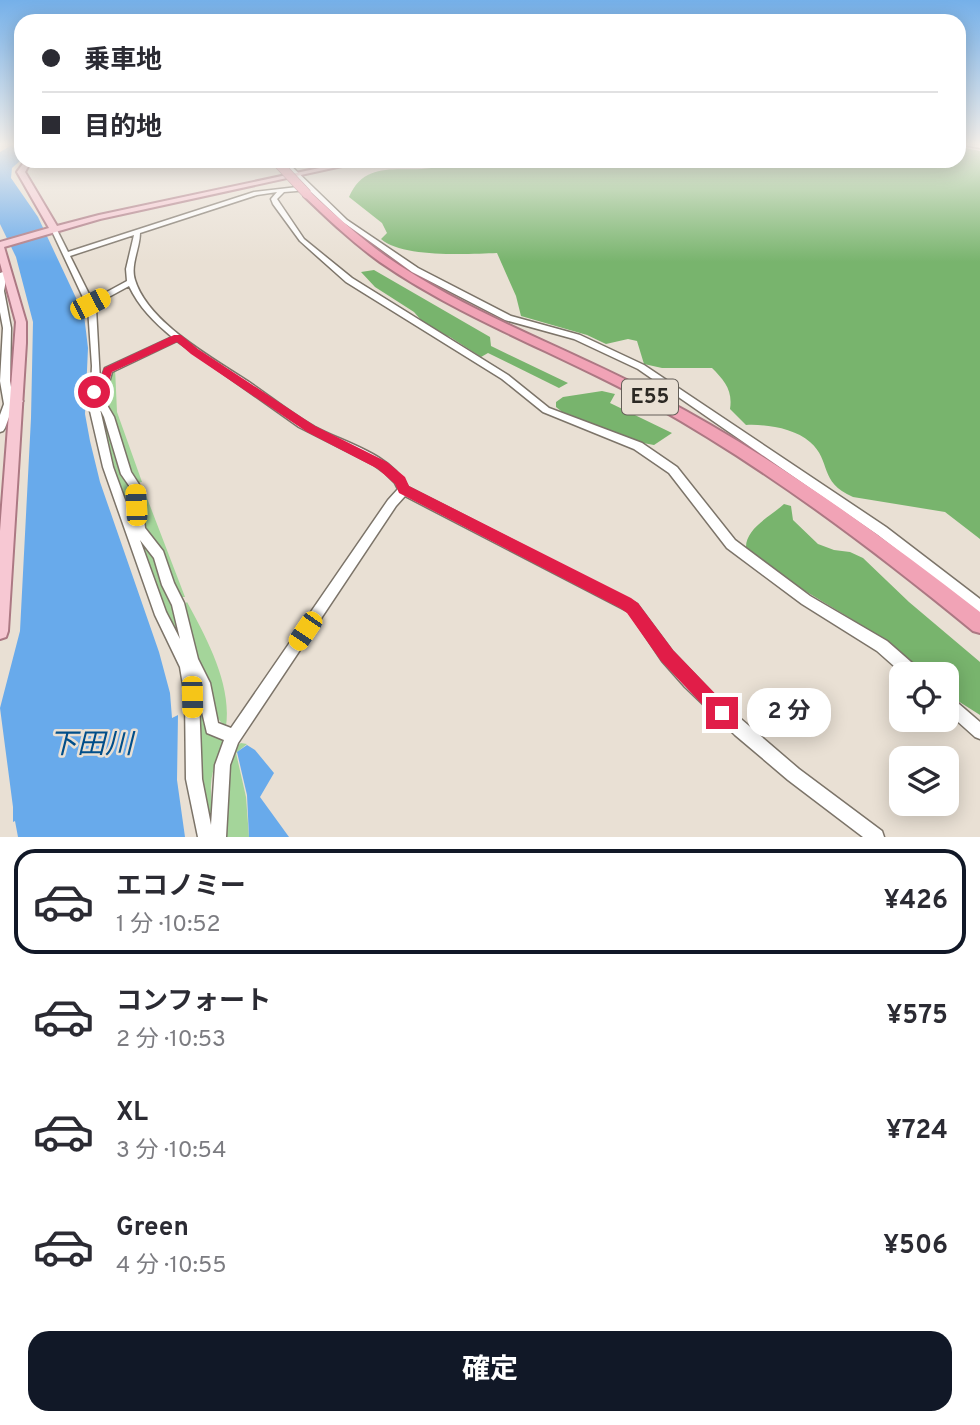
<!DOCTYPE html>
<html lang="ja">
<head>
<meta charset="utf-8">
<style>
	body { margin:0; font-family:Overpass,"Noto Sans JP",sans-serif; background:#f7f7f7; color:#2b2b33; height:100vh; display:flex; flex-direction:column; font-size:26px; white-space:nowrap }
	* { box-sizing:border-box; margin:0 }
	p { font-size:23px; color:#7c7c81 }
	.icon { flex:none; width:38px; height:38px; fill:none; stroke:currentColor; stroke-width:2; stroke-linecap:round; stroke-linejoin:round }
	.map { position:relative; height:837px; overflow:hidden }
	.sheet { display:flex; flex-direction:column; background:#fff; flex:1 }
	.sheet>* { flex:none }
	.hud { position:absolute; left:14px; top:14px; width:952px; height:154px; border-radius:21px; box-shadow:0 4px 18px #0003; display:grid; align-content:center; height:154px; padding:0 28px; background:#fff }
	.buttons { position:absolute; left:889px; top:662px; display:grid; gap:14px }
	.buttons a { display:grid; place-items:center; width:70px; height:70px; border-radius:14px; background:#fff; box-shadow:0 4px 18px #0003; font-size:35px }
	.end { position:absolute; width:32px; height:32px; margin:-16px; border:9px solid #e11d48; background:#fff; box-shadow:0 0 0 4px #fff }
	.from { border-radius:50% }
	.bubble { position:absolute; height:49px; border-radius:21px; background:#fff; box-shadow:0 4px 18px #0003; font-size:23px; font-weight:700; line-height:49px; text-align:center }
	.car { position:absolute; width:21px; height:42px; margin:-21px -10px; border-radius:9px; box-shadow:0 0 5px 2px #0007; background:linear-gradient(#f5c518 24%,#345 0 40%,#f5c518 0 76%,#345 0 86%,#f5c518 0) }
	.hud b { display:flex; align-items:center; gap:24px; height:66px; font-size:26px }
	.hud b+b { border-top:2px solid #e1e1e2 }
	.hud i { width:18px; height:18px; background:#2b2b33 }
	ul { padding:12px 0 0; list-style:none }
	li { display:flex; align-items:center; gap:21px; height:105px; margin:0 14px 10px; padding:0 14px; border:4px solid transparent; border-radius:21px }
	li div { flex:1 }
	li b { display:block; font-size:26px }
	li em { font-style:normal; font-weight:700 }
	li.selected { border-color:#111827 }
	li>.icon { width:63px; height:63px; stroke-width:1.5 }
	.button { display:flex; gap:14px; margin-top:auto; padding:14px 28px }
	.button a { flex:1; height:80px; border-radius:21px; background:#111827; color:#fff; font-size:28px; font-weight:700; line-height:80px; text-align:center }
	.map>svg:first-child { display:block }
	.green { fill:#a4d59a }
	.forest { fill:#78b46d }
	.water { fill:#68aaeb }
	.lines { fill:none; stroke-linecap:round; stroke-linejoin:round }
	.minor-casing { stroke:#7c7469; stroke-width:3 }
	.major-casing { stroke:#ac7883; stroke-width:4 }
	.highway-casing { stroke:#ac7883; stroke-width:4 }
	.minor { fill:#fff; fill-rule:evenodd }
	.major { fill:#f7c8d3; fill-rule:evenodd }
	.highway { fill:#f1a3b6; fill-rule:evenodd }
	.highway-bridge-casing { stroke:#ac7883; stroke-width:10; stroke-linecap:butt }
	.highway-bridge { stroke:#f1a3b6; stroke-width:9 }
	.route { fill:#e11d48 }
	.labels { text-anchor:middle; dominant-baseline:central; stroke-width:5; stroke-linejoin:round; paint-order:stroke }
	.shield { fill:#e9e0d4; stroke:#645f58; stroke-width:2 }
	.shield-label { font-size:21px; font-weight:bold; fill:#2b2823 }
	.near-water-label { font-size:28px; font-style:italic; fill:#004e89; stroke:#e9e0d4 }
</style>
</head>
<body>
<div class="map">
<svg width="980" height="837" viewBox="0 0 980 837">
	<rect width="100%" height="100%" fill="#e9e0d4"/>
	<path class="green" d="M 115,368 L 117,412 L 142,482 L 136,483 L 129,474 L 103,402 L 109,371 Z
		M 98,402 C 117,435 130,486 134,524 L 107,452 Z
		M 142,485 L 185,597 L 180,597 L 140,528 L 138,488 Z
		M 137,532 C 166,569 177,613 188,658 L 164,608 Z
		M 187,602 C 206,637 232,684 226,726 C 206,716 188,629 183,606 Z
		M 199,680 L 208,731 L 224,741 C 219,755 212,768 211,784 C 210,800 215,813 211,829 L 197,757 Z
		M 241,743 L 247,744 L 236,753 L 246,797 L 249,837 L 225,837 C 228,815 221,756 241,743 Z"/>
	<path class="forest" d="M 959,147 L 980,151 L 980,539 L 945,512 L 853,497 C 818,482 832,461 810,442 C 794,428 766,424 746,425 L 730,409 C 733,390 724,380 712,368 L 662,368 L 644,364 L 637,341 L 628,339 L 606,344 L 587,335 L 521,316 L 516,296 L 497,253 C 468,254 402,258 381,239 L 387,233 L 382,223 L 349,197 C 369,150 418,182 450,161 L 959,161 Z
		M 374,270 L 490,337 L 491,346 L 568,383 L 559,388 L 488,353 L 481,357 L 450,337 L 428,328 L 414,312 L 375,287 L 361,272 Z
		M 602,391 L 615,394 L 610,403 L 672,433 L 654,445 L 643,443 L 566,415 L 556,407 L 556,402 L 563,397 Z
		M 784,504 L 791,506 L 793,520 L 818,544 L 834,550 L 850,552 L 863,558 L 909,602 L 980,662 L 980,715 L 947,694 L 947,674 L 922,674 L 853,620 L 782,577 L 746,547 C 746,528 771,516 784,504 Z"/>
	<path class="water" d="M 12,145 L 21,145 L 21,160 L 12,168 L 11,178 L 38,217 L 84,315 L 88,348 L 85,414 L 90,441 L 100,482 L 159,652 L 170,693 L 172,718 L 178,715 L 177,780 L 185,837 L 18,837 L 15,821 L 13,822 L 13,807 L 0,708 L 20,631 L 31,418 L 33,322 L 16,257 L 0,224 L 0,152 Z
		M 247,745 L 255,750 L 274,773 L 260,797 L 289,837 L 249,837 L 247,795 L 237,752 Z"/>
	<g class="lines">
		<g class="minor-casing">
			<path id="minor" d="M 964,145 L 980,145 L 980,148 Z
				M 280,161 L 286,161 L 347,220 L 418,268 L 511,316 L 580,335 L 644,365 L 886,527 L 980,599 L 980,613 L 976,611 L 878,535 L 638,369 L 574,339 L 505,320 L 412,272 L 343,222 L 309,190 L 284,192 L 277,199 L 304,239 L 352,278 L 508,375 L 549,408 L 642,443 L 677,467 L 735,540 L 810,596 L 887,641 L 919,669 L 921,674 L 903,674 L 877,651 L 802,604 L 727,548 L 669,473 L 634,449 L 543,412 L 502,379 L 346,282 L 300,241 L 273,204 L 271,199 L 277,192 L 257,195 L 140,233 C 140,248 130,265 135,280 C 148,323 213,358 249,382 C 271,397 292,414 315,427 C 347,444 389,453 408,487 L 637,604 L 672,651 L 720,701 L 799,769 L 882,831 L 884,837 L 863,837 L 788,780 L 735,735 L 685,687 L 662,661 L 629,612 L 405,496 L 396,506 L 238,743 L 230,765 L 226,837 L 198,837 L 186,779 L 185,697 L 180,667 L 155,615 L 103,467 L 90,411 L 92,366 L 88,308 L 51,229 L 56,228 L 68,252 L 254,192 L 306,186 ZM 134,235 L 126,269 L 127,281 L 92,300 L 70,256 ZM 129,286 C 139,307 154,322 172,337 L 105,368 L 100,381 L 96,308 L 94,305 ZM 177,341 L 299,427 L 374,465 L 385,473 L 395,483 L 398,489 L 388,500 L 231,728 L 218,723 L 210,683 L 198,659 L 184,603 L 174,583 L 163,551 L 145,528 L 140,486 L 131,472 L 114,417 L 104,400 L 112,372 ZM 100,409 L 104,417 L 121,474 L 130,487 L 132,519 L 113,467 ZM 140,540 L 154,558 L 162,585 L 172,605 L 180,639 L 166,612 ZM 199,699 L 207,733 L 224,740 L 215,765 L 211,825 L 202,779 Z
				M 3,272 L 7,274 L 4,291 L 11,328 L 10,381 L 13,399 L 18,398 L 23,401 L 21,403 L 13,406 L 5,428 L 3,431 L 0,432 L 0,415 L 4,404 L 0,381 L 3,328 L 0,312 L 0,273 Z
				M 947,696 L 952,698 L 980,722 L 980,739 L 975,737 L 947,712 Z"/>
		</g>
		<g class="major-casing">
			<path id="major" d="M 25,161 L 31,161 L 25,172 L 57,226 L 99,215 L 352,161 L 365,161 L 100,219 L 4,247 L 26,322 L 26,343 L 8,631 L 6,637 L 0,639 L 0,531 L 16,322 L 0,263 L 0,242 L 49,228 L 17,172 Z"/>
		</g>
		<g class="highway-casing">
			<path id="highway" d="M 304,192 L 310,192 C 335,215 359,237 387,257 C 471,315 570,349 660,397 C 774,457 878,533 980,612 L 980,633 L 973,631 C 872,548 767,469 653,405 C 563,355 464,320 380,262 C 352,242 328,219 304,196 Z"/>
		</g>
		<use href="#minor" class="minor"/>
		<use href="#major" class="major"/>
		<use href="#highway" class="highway"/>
		<g class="highway-bridge-casing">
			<path id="highway-bridge" d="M 276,161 L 307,194"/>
		</g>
		<use href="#highway-bridge" class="highway-bridge"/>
	</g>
	<linearGradient id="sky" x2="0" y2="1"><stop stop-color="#75b0e9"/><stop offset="0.55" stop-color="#f5f1ec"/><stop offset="1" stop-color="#f5f1ec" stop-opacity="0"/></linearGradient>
	<rect width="980" height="262" fill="url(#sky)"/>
	<path class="route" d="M 174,335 L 181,335 L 198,349 L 315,426 L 387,462 L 405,477 L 409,486 L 631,598 L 638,603 L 673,650 L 728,707 L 730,713 L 728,719 L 722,721 L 716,719 L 661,661 L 627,613 L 620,608 L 399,493 L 395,484 L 378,469 L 307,432 L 191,354 L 177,342 L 112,372 L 103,401 L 91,402 L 89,392 L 97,388 L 104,368 Z"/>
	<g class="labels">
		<rect class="shield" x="622" y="379.5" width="56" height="35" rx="5"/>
		<g class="shield-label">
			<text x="650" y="397">E55</text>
		</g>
		<g class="near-water-label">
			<text x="91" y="746">下田川</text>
		</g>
	</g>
</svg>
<div class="buttons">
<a><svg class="icon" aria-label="locate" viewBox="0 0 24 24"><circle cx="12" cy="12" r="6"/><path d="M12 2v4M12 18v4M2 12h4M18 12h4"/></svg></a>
<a><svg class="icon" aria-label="layers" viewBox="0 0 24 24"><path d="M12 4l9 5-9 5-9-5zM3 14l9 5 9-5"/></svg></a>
</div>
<i class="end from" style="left:94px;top:392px"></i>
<i class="end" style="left:722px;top:713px"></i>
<div class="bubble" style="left:747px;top:688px;width:84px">2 分</div>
<i class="car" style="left:90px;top:304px;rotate:63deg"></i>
<i class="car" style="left:136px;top:505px;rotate:357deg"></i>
<i class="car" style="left:305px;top:631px;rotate:214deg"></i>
<i class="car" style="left:192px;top:697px;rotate:179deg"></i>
<div class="hud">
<b><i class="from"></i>乗車地</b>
<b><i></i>目的地</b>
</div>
</div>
<section class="sheet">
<ul>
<li class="selected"><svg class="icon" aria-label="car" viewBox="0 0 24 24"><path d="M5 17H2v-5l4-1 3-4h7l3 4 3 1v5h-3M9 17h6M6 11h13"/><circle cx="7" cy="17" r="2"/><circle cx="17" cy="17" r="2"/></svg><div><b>エコノミー</b><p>1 分 · 10:52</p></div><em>¥426</em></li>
<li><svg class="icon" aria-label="car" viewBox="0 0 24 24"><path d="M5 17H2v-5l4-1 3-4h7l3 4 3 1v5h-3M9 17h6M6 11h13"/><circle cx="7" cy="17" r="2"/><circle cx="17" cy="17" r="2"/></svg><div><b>コンフォート</b><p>2 分 · 10:53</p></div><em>¥575</em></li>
<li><svg class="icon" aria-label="car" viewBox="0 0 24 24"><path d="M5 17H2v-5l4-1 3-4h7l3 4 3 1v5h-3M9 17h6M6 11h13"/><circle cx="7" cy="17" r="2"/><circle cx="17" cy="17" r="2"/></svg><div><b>XL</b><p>3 分 · 10:54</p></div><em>¥724</em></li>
<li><svg class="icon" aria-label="car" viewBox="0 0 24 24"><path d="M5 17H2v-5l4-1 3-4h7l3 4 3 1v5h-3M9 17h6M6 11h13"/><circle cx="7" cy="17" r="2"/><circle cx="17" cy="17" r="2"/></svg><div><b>Green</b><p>4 分 · 10:55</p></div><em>¥506</em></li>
</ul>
<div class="button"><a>確定</a></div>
</section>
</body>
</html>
